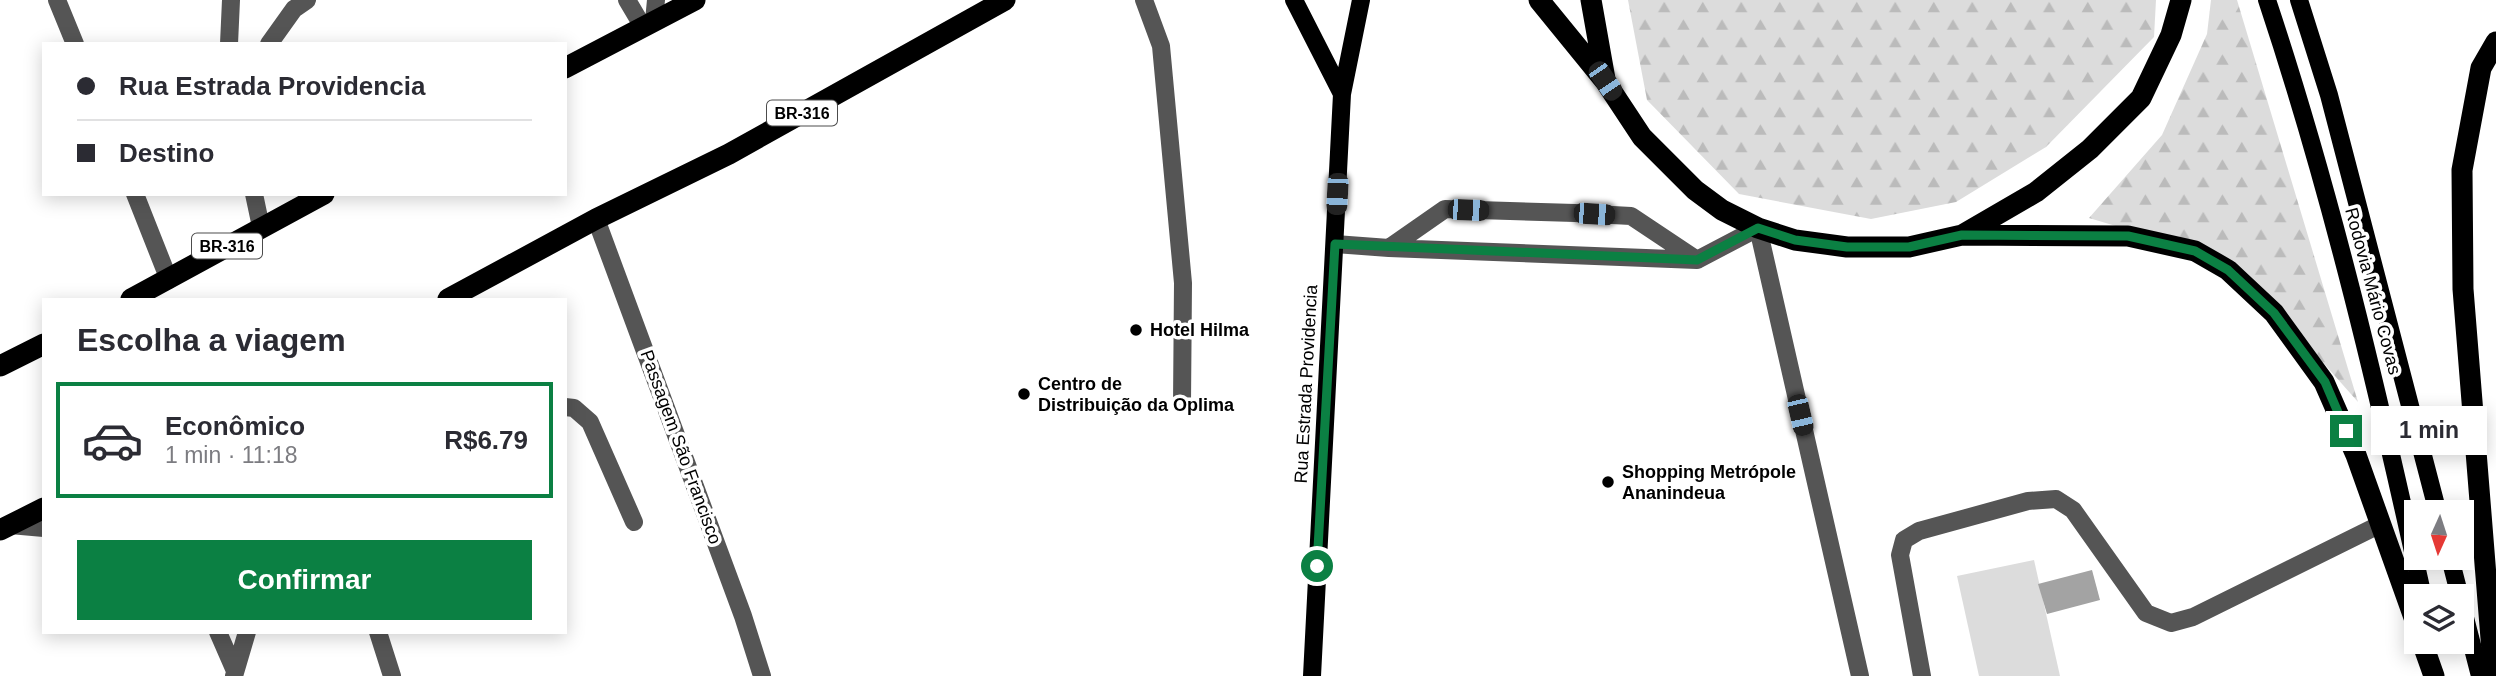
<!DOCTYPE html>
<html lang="pt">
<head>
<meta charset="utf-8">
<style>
	body { margin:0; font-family:Helvetica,sans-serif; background:#f2f2f3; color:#2b2b33; height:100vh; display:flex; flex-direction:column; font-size:26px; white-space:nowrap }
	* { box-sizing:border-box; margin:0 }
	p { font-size:23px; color:#7c7c81 }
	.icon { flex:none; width:38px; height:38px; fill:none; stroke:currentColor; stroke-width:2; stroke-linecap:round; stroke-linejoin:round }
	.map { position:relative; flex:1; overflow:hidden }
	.sheet { position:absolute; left:42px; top:298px; width:525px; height:336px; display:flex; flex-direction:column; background:#fff; border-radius:0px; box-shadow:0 4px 18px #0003 }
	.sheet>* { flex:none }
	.guide { position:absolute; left:42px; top:42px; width:525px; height:154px; border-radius:0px; box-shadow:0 4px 18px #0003; display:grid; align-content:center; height:154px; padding:0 35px; background:#fff }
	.needle { width:46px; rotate:183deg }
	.fabs { position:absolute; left:2404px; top:500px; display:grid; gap:14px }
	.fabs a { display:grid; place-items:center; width:70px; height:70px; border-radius:0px; background:#fff; box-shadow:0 4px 18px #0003; font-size:35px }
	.end { position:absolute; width:32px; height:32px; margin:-16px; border:9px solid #0b8043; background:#fff; box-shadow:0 0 0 4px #fff }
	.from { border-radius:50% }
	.bubble { position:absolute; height:49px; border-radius:0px; background:#fff; box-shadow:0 4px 18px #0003; font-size:23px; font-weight:700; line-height:49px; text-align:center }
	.car { position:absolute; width:21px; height:42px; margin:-21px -10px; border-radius:9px; box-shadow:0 0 5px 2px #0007; background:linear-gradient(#222 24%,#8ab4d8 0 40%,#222 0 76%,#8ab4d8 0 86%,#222 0) }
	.guide b { display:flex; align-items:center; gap:24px; height:66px; font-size:26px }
	.guide b+b { border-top:2px solid #e1e1e2 }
	.guide i { width:18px; height:18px; background:#2b2b33 }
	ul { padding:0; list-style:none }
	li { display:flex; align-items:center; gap:21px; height:116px; margin:0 14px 10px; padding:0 21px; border:4px solid transparent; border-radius:0px }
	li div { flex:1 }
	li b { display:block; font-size:26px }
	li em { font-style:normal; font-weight:700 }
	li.active { border-color:#0b8043 }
	li>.icon { width:63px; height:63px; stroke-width:1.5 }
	h2 { padding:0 35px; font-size:32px; line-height:84px }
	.cta { display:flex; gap:14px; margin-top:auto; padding:14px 35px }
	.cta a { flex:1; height:80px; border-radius:0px; background:#0b8043; color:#fff; font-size:28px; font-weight:700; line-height:80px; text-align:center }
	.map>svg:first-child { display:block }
	.green { fill:#dcdcdc }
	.forest { fill:url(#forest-firs) }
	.water { fill:#a3a3a3 }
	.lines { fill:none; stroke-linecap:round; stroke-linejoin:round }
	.minor { stroke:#555; stroke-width:18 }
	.major { stroke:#000; stroke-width:18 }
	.highway { stroke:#000; stroke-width:21 }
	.route { stroke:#0b8043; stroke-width:9 }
	.poi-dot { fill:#000; stroke:#fff; stroke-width:2.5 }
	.labels { text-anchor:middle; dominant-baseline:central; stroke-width:7; stroke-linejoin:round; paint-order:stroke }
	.shield { fill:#fff; stroke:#4c4c4c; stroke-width:2 }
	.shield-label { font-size:16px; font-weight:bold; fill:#000 }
	.street-label { font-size:18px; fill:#000; stroke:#fff }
	.poi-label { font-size:18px; font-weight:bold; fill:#000; stroke:#fff; text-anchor:start }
</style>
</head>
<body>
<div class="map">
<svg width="2496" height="676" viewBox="0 0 2496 676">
	<defs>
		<pattern id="forest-firs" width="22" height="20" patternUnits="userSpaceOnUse" patternTransform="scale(1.75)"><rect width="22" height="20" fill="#dcdcdc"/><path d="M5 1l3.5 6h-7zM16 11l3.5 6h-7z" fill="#bbb"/></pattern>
	</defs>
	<rect width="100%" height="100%" fill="#fff"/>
	<path class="green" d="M 2034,560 L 2060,676 L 1979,676 L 1957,576 Z"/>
	<path class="forest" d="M 1628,0 L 2156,0 L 2154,37 L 2046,147 L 1956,202 L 1871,219 L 1739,194 L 1647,100 Z
		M 2211,0 L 2237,0 L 2358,402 L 2233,261 L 2089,218 L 2162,135 L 2207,34 Z"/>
	<path class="water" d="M 2092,570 L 2100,600 L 2047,614 L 2038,584 Z"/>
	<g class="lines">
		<path class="minor" d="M 57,0 L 75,44
			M 627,0 L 643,27
			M 1144,0 L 1161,46 L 1183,283 L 1182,403
			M 654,21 L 656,0
			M 229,44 L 231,0
			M 269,44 L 294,9 L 307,0
			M 135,194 L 169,280
			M 254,194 L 261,227
			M 596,219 L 743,616 L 762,676
			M 1335,244 L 1389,248 L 1445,209 L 1575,213 L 1631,216 L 1697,260
			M 1389,248 L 1697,260 L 1758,228 L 1860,676
			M 565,407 L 574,408 L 590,422 L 634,522
			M 10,525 L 44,528
			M 218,632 L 235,671
			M 378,632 L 392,676
			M 234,676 L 247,632
			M 1922,676 L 1900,555 L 1904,540 L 1919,531 L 2028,501 L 2056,499 L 2073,510 L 2146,613 L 2171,623 L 2193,617 L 2381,524"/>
		<path class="major" d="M 1294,0 L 1342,94
			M 2267,0 C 2332,195 2379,396 2423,597
			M 2299,0 L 2329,95 L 2438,513
			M 2450,558 L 2460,597
			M 2462,606 L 2480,676
			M 1312,676 L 1342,94 L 1361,0"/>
		<path class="highway" d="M 1539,0 L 1605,81 L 1642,137 L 1695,190 L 1722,210 L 1758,228 L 1795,240 L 1847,247 L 1909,247 L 1962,235 L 2128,236 L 2195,251 L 2228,270 L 2274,313 L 2324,382 L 2356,455 L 2417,626
			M 1591,0 L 1605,79
			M 565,68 L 695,0
			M 1962,235 L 2036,192 L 2090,149 L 2141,98 L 2171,35 L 2181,0
			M 131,299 L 324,194
			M 448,299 L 596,219 L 729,154 L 1005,0
			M 0,366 L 44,344
			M 0,530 L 44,508
			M 2422,642 L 2434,676
			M 2494,676 L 2463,289 L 2462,170 L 2481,68 L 2496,42"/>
	</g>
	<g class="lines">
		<path class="route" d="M 1317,566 L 1335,244 L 1697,260 L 1758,228 L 1795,240 L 1847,247 L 1909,247 L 1962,235 L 2128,236 L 2195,251 L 2228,270 L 2274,313 L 2325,382 L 2346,431"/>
	</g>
	<g class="poi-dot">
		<circle cx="1136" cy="330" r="7"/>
		<circle cx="1024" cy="394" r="7"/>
		<circle cx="1608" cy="482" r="7"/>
	</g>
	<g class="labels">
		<g class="shield">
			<rect x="767" y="100.5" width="70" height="25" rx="5"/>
			<rect x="192" y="233.5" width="70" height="25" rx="5"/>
		</g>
		<g class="shield-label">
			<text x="802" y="113">BR-316</text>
			<text x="227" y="246">BR-316</text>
		</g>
		<g class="street-label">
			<text transform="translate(2373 291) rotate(75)">Rodovia Mário Covas</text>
			<text transform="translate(1306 384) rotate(-87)">Rua Estrada Providencia</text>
			<text transform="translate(681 447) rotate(70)">Passagem São Francisco</text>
		</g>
		<g class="poi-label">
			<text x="1150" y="330">Hotel Hilma</text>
			<text x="1038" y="384">Centro de<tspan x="1038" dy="21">Distribuição da Oplima</tspan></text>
			<text x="1622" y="472">Shopping Metrópole<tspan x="1622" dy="21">Ananindeua</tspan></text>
		</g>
	</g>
</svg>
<div class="fabs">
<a><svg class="needle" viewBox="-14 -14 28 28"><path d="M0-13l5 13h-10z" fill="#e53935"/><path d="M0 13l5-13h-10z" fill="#7c7c81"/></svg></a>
<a><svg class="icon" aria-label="layers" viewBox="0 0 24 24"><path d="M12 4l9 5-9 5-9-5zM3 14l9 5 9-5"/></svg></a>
</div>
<i class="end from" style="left:1317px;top:566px"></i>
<i class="end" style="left:2346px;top:431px"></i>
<div class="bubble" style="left:2371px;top:406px;width:116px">1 min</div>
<i class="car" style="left:1605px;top:81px;rotate:146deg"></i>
<i class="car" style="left:1337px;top:194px;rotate:183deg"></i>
<i class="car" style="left:1468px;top:210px;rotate:92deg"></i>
<i class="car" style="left:1594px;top:214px;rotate:94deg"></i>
<i class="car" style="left:1800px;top:415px;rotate:167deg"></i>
<div class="guide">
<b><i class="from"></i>Rua Estrada Providencia</b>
<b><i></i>Destino</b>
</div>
<section class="sheet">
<h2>Escolha a viagem</h2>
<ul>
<li class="active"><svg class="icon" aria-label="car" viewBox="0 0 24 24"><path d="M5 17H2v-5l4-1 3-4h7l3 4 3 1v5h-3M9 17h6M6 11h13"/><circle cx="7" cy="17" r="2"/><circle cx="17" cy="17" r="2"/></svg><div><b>Econômico</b><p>1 min · 11:18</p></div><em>R$6.79</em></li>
</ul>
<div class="cta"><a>Confirmar</a></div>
</section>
</div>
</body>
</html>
